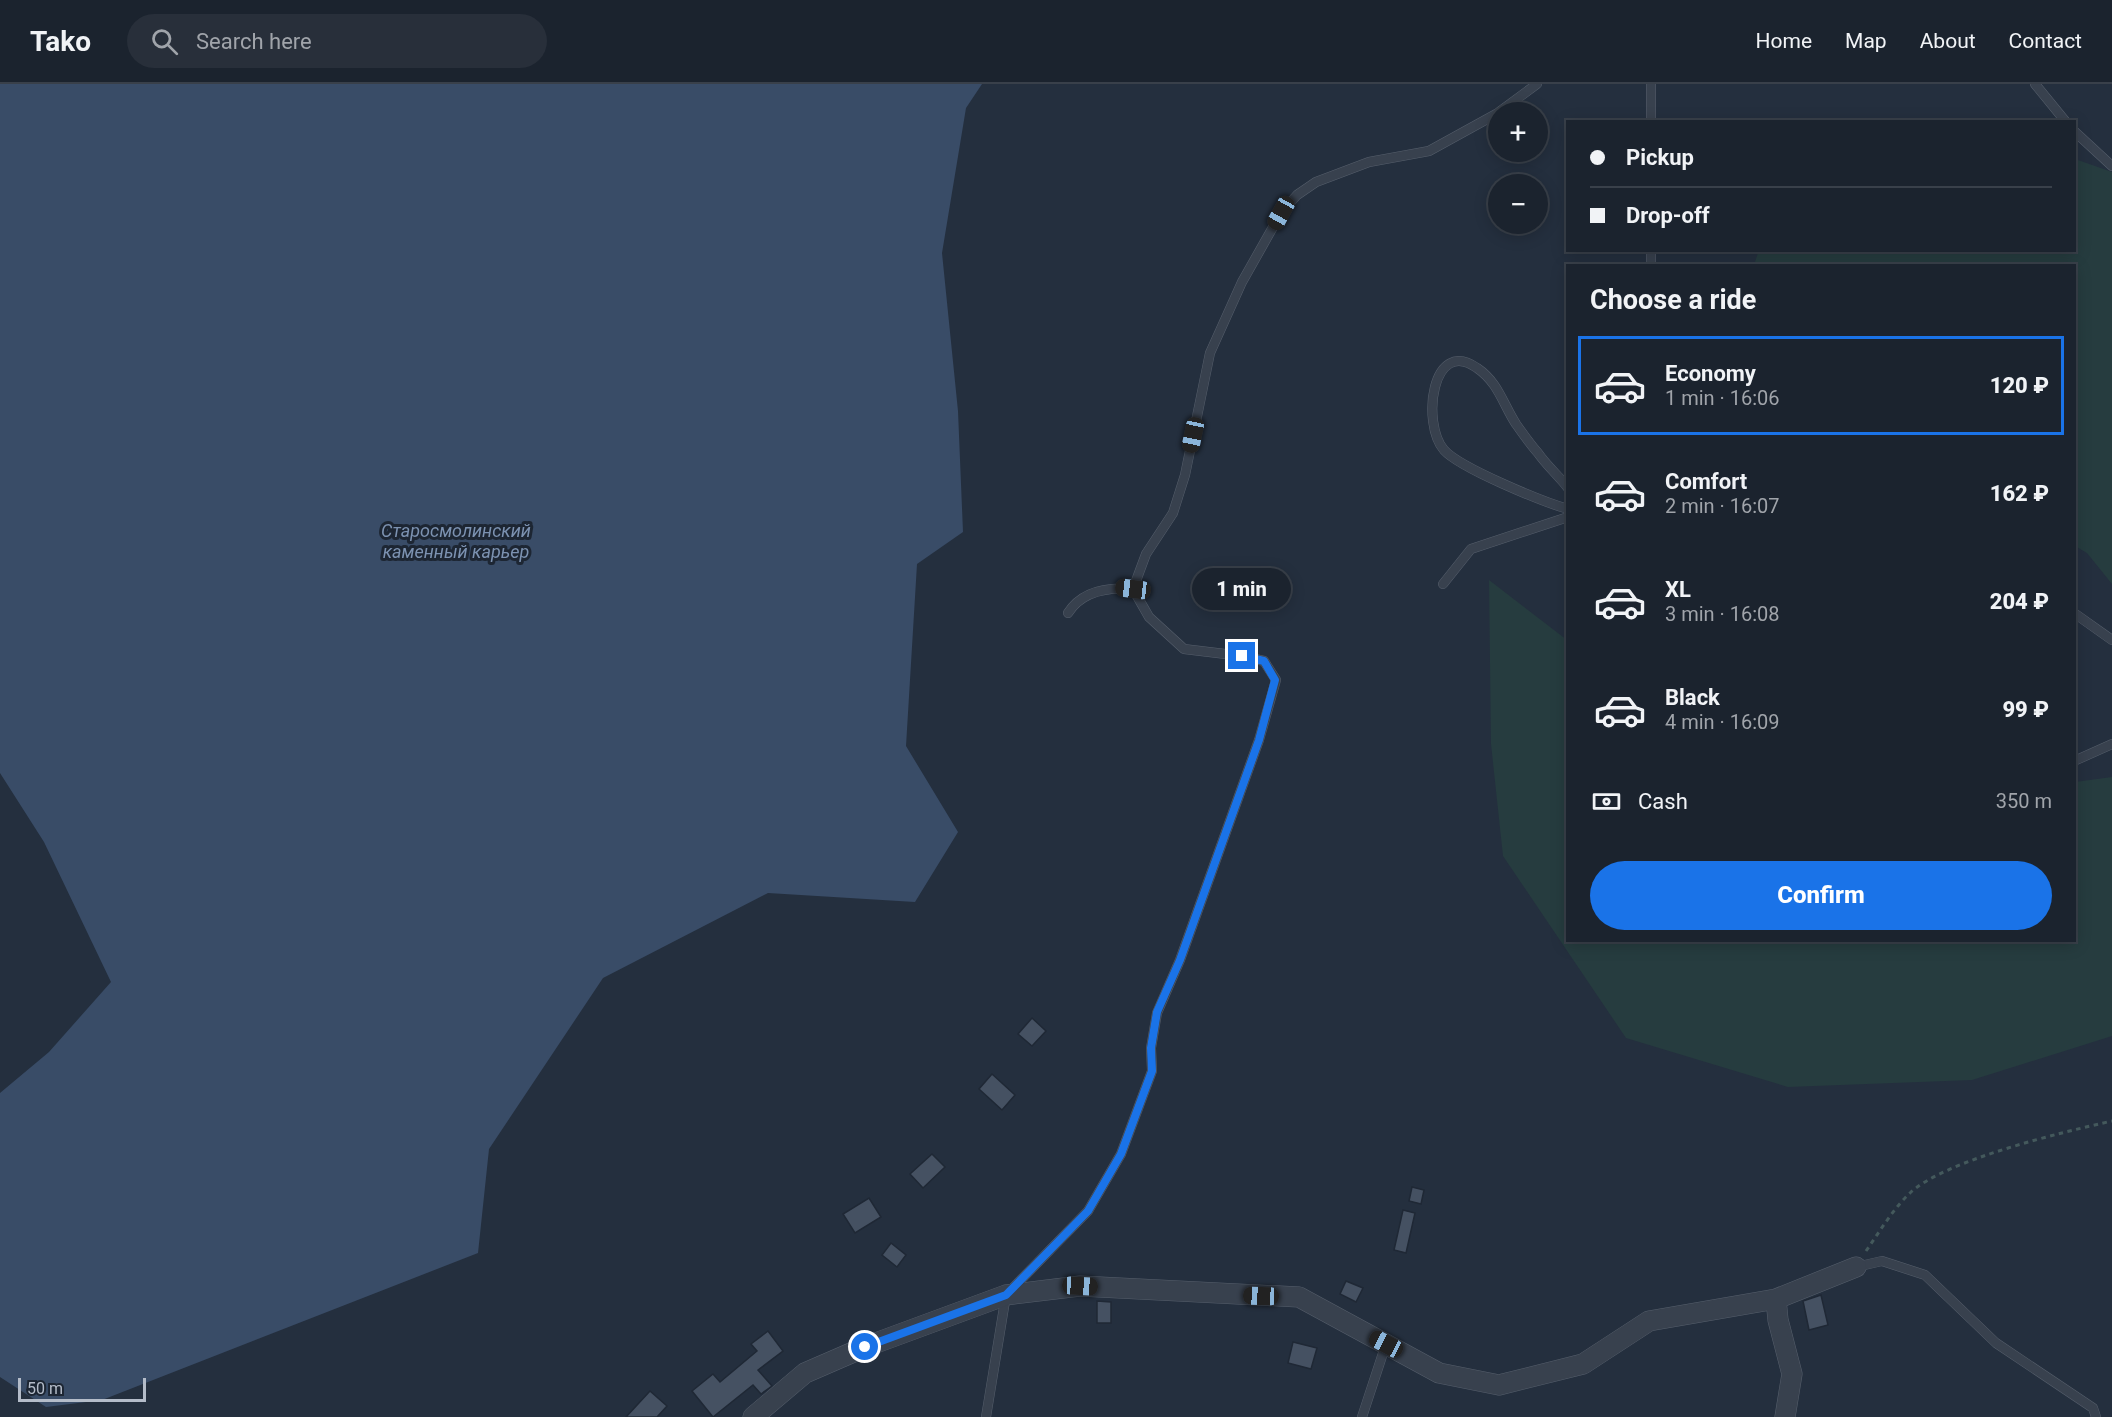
<!DOCTYPE html>
<html lang="en">
<head>
<meta charset="utf-8">
<style>
	body { margin:0; font-family:Roboto,sans-serif; background:#282f3a; color:#f1f3f6; height:100vh; display:flex; flex-direction:column; font-size:22px; white-space:nowrap }
	* { box-sizing:border-box; margin:0 }
	p { font-size:20px; color:#a0a4aa }
	.icon { flex:none; width:33px; height:33px; fill:none; stroke:currentColor; stroke-width:2; stroke-linecap:round; stroke-linejoin:round }
	.map { position:relative; flex:1; overflow:hidden }
	.side { position:absolute; left:1566px; top:180px; width:510px; height:678px; display:flex; flex-direction:column; background:#1b232e; border-radius:0px; box-shadow:0 3px 15px #0003,0 0 0 2px #39404a }
	.side>* { flex:none }
	.guide { position:absolute; left:1566px; top:36px; width:510px; height:132px; border-radius:0px; box-shadow:0 3px 15px #0003,0 0 0 2px #39404a; display:grid; align-content:center; height:132px; padding:0 24px; background:#1b232e }
	.buttons { position:absolute; left:1488px; top:18px; display:grid; gap:12px }
	.buttons a { display:grid; place-items:center; width:60px; height:60px; border-radius:50%; background:#1b232e; box-shadow:0 3px 15px #0003,0 0 0 2px #39404a; font-size:30px }
	.scale { position:absolute; left:18px; bottom:15px; width:128px; box-sizing:border-box; padding-left:6px; border:3px solid #b4bcc9; border-top:0; font-size:16px; line-height:21px; white-space:nowrap; color:#b4bcc9; -webkit-text-stroke:4px #1d2633; paint-order:stroke }
	.end { position:absolute; width:27px; height:27px; margin:-14px; border:8px solid #1a73e8; background:#fff; box-shadow:0 0 0 3px #fff }
	.from { border-radius:50% }
	.bubble { position:absolute; height:42px; border-radius:21px; background:#1b232e; box-shadow:0 3px 15px #0003,0 0 0 2px #39404a; font-size:20px; font-weight:800; line-height:42px; text-align:center }
	.car { position:absolute; width:18px; height:36px; margin:-18px -9px; border-radius:8px; box-shadow:0 0 4px 2px #0007; background:linear-gradient(#222 24%,#8ab4d8 0 40%,#222 0 76%,#8ab4d8 0 86%,#222 0) }
	.guide b { display:flex; align-items:center; gap:21px; height:57px; font-size:22px }
	.guide b+b { border-top:2px solid #39404a }
	.guide i { width:15px; height:15px; background:#f1f3f6 }
	ul { padding:0; list-style:none }
	li { display:flex; align-items:center; gap:18px; height:99px; margin:0 12px 9px; padding:0 12px; border:3px solid transparent; border-radius:0px }
	li div { flex:1 }
	li b { display:block; font-size:22px }
	li em { font-style:normal; font-weight:800 }
	li.active { border-color:#1a73e8 }
	li>.icon { width:54px; height:54px; stroke-width:1.5 }
	h2 { padding:0 24px; font-size:27px; line-height:72px }
	.pay { display:flex; align-items:center; gap:15px; height:66px; padding:0 24px; font-size:22px }
	.pay p { margin-inline-start:auto }
	.action { display:flex; gap:12px; margin-top:auto; padding:12px 24px }
	.action a { flex:1; height:69px; border-radius:36px; background:#1a73e8; color:#fff; font-size:24px; font-weight:800; line-height:69px; text-align:center }
	header { display:flex; align-items:center; gap:36px; box-sizing:border-box; height:84px; padding:0 30px; background:#1b232e; border-bottom:2px solid #39404a }
	header strong { font-size:28px }
	nav { display:flex; gap:33px; margin-inline-start:auto; font-size:21px }
	.search { width:420px; height:54px; background:#282f3a; display:flex; align-items:center; gap:15px; box-sizing:border-box; padding:0 21px; border-radius:33px; color:#a0a4aa; font-size:22px }
	.map>svg:first-child { display:block }
	.green { fill:#263c3f }
	.water { fill:#394c67 }
	.building { fill:#455162; stroke:#1f2835; stroke-width:1.5 }
	.lines { fill:none; stroke-linecap:round; stroke-linejoin:round }
	.lane-casing { stroke:#565f6c; stroke-width:10 }
	.street-casing { stroke:#565f6c; stroke-width:21 }
	.path { stroke:#44595c; stroke-width:3; stroke-dasharray:4.5 4.5; stroke-linecap:butt }
	.lane { stroke:#38414e; stroke-width:9 }
	.street { stroke:#38414e; stroke-width:20 }
	.route { stroke:#1a73e8; stroke-width:8 }
	.labels { text-anchor:middle; dominant-baseline:central; stroke-width:6; stroke-linejoin:round; paint-order:stroke }
	.water-label { font-size:18px; font-style:italic; fill:#7c92b1; stroke:#1d2633 }
</style>
</head>
<body>
<header>
<strong>Tako</strong>
<div class="search"><svg class="icon" aria-label="search" viewBox="0 0 24 24"><circle cx="10" cy="10" r="6"/><path d="M15 15l6 6"/></svg>Search here</div>
<nav><a>Home</a><a>Map</a><a>About</a><a>Contact</a></nav>
</header>
<div class="map">
<svg width="2112" height="1333" viewBox="0 0 2112 1333">
	<rect width="100%" height="100%" fill="#242f3e"/>
	<path class="green" d="M 2075,75 L 2112,88 L 2112,500 L 2087,469 L 2075,462 L 2074,182 L 1754,181 L 1759,166 L 2074,166 Z
		M 1489,496 L 1567,556 L 1568,856 L 2074,856 L 2075,698 L 2112,693 L 2112,952 L 1972,996 L 1788,1003 L 1626,954 L 1503,772 L 1491,660 Z"/>
	<path class="water" d="M 0,0 L 982,0 L 966,24 L 942,169 L 958,327 L 963,448 L 917,480 L 906,662 L 958,748 L 915,818 L 768,809 L 603,894 L 489,1065 L 478,1169 L 102,1316 L 46,1323 L 0,1293 L 0,1009 L 49,968 L 111,898 L 44,758 L 0,689 Z"/>
	<path class="building" d="M 1032,934 L 1046,947 L 1032,962 L 1018,950 Z
		M 992,990 L 1015,1011 L 1002,1026 L 979,1005 Z
		M 932,1070 L 945,1083 L 923,1104 L 910,1090 Z
		M 1412,1103 L 1424,1106 L 1421,1120 L 1409,1117 Z
		M 869,1114 L 881,1133 L 855,1149 L 843,1130 Z
		M 1403,1126 L 1415,1129 L 1406,1169 L 1394,1166 Z
		M 891,1159 L 906,1171 L 897,1183 L 882,1171 Z
		M 1346,1197 L 1363,1204 L 1356,1218 L 1340,1210 Z
		M 1821,1211 L 1828,1241 L 1809,1246 L 1803,1217 Z
		M 1097,1217 L 1111,1218 L 1111,1239 L 1097,1239 Z
		M 768,1247 L 783,1267 L 758,1286 L 772,1302 L 761,1310 L 753,1301 L 713,1333 L 692,1307 L 713,1290 L 720,1298 L 757,1267 L 751,1260 Z
		M 1293,1258 L 1317,1264 L 1311,1285 L 1288,1279 Z
		M 650,1307 L 667,1322 L 657,1333 L 626,1333 Z"/>
	<g class="lines">
		<g class="lane-casing">
			<path id="lane" d="M 2035,0 L 2066,38
				M 1499,28 L 1537,0
				M 1651,38 L 1651,0
				M 2074,47 L 2112,82
				M 1651,182 L 1651,166
				M 1568,404 C 1559,392 1547,382 1538,369 C 1530,360 1523,350 1516,340 C 1503,320 1498,298 1477,284 C 1432,252 1421,339 1444,366 C 1460,384 1543,418 1568,425
				M 1443,500 L 1471,465 L 1568,433
				M 1068,529 C 1082,507 1109,503 1133,505
				M 2074,529 L 2112,556
				M 2074,677 L 2112,660
				M 1856,1183 L 1882,1177 L 1925,1191 L 1996,1259 L 2093,1324 L 2096,1333
				M 986,1333 L 1006,1211 L 1088,1127 L 1121,1070 L 1152,987 L 1151,964 L 1157,929 L 1180,876 L 1259,656 L 1276,596 L 1264,577 L 1242,572 L 1184,565 L 1149,533 L 1133,505 L 1146,470 L 1173,429 L 1185,391 L 1210,269 L 1242,198 L 1281,129 L 1297,111 L 1316,98 L 1369,78 L 1429,67 L 1498,29
				M 1362,1333 L 1386,1260"/>
		</g>
		<g class="street-casing">
			<path id="street" d="M 1776,1215 L 1778,1236 L 1792,1290 L 1785,1333
				M 753,1333 L 805,1289 L 865,1263 L 1006,1211 L 1080,1202 L 1299,1213 L 1439,1289 L 1499,1301 L 1583,1280 L 1649,1237 L 1776,1215 L 1856,1183"/>
		</g>
		<path class="path" d="M 1866,1167 C 1880,1147 1893,1125 1910,1109 C 1945,1076 2063,1048 2112,1037"/>
		<use href="#lane" class="lane"/>
		<use href="#street" class="street"/>
	</g>
	<g class="lines">
		<path class="route" d="M 865,1263 L 1006,1211 L 1088,1127 L 1121,1070 L 1152,987 L 1151,964 L 1157,928 L 1180,876 L 1259,656 L 1275,596 L 1264,577 L 1242,572"/>
	</g>
	<g class="labels">
		<g class="water-label">
			<text x="456" y="446">Старосмолинский<tspan x="456" dy="21">каменный карьер</tspan></text>
		</g>
	</g>
</svg>
<div class="buttons">
<a>+</a>
<a>−</a>
</div>
<div class="scale">50 m</div>
<i class="end from" style="left:865px;top:1263px"></i>
<i class="end" style="left:1242px;top:572px"></i>
<div class="bubble" style="left:1192px;top:484px;width:99px">1 min</div>
<i class="car" style="left:1281px;top:129px;rotate:209deg"></i>
<i class="car" style="left:1193px;top:351px;rotate:192deg"></i>
<i class="car" style="left:1133px;top:505px;rotate:277deg"></i>
<i class="car" style="left:1080px;top:1202px;rotate:93deg"></i>
<i class="car" style="left:1261px;top:1212px;rotate:272deg"></i>
<i class="car" style="left:1386px;top:1260px;rotate:298deg"></i>
<div class="guide">
<b><i class="from"></i>Pickup</b>
<b><i></i>Drop-off</b>
</div>
<section class="side">
<h2>Choose a ride</h2>
<ul>
<li class="active"><svg class="icon" aria-label="car" viewBox="0 0 24 24"><path d="M5 17H2v-5l4-1 3-4h7l3 4 3 1v5h-3M9 17h6M6 11h13"/><circle cx="7" cy="17" r="2"/><circle cx="17" cy="17" r="2"/></svg><div><b>Economy</b><p>1 min · 16:06</p></div><em>120 ₽</em></li>
<li><svg class="icon" aria-label="car" viewBox="0 0 24 24"><path d="M5 17H2v-5l4-1 3-4h7l3 4 3 1v5h-3M9 17h6M6 11h13"/><circle cx="7" cy="17" r="2"/><circle cx="17" cy="17" r="2"/></svg><div><b>Comfort</b><p>2 min · 16:07</p></div><em>162 ₽</em></li>
<li><svg class="icon" aria-label="car" viewBox="0 0 24 24"><path d="M5 17H2v-5l4-1 3-4h7l3 4 3 1v5h-3M9 17h6M6 11h13"/><circle cx="7" cy="17" r="2"/><circle cx="17" cy="17" r="2"/></svg><div><b>XL</b><p>3 min · 16:08</p></div><em>204 ₽</em></li>
<li><svg class="icon" aria-label="car" viewBox="0 0 24 24"><path d="M5 17H2v-5l4-1 3-4h7l3 4 3 1v5h-3M9 17h6M6 11h13"/><circle cx="7" cy="17" r="2"/><circle cx="17" cy="17" r="2"/></svg><div><b>Black</b><p>4 min · 16:09</p></div><em>99 ₽</em></li>
</ul>
<div class="pay"><svg class="icon" aria-label="cash" viewBox="0 0 24 24"><path d="M3 7h18v10H3z"/><circle cx="12" cy="12" r="2"/></svg>Cash<p>350 m</p></div>
<div class="action"><a>Confirm</a></div>
</section>
</div>
</body>
</html>
